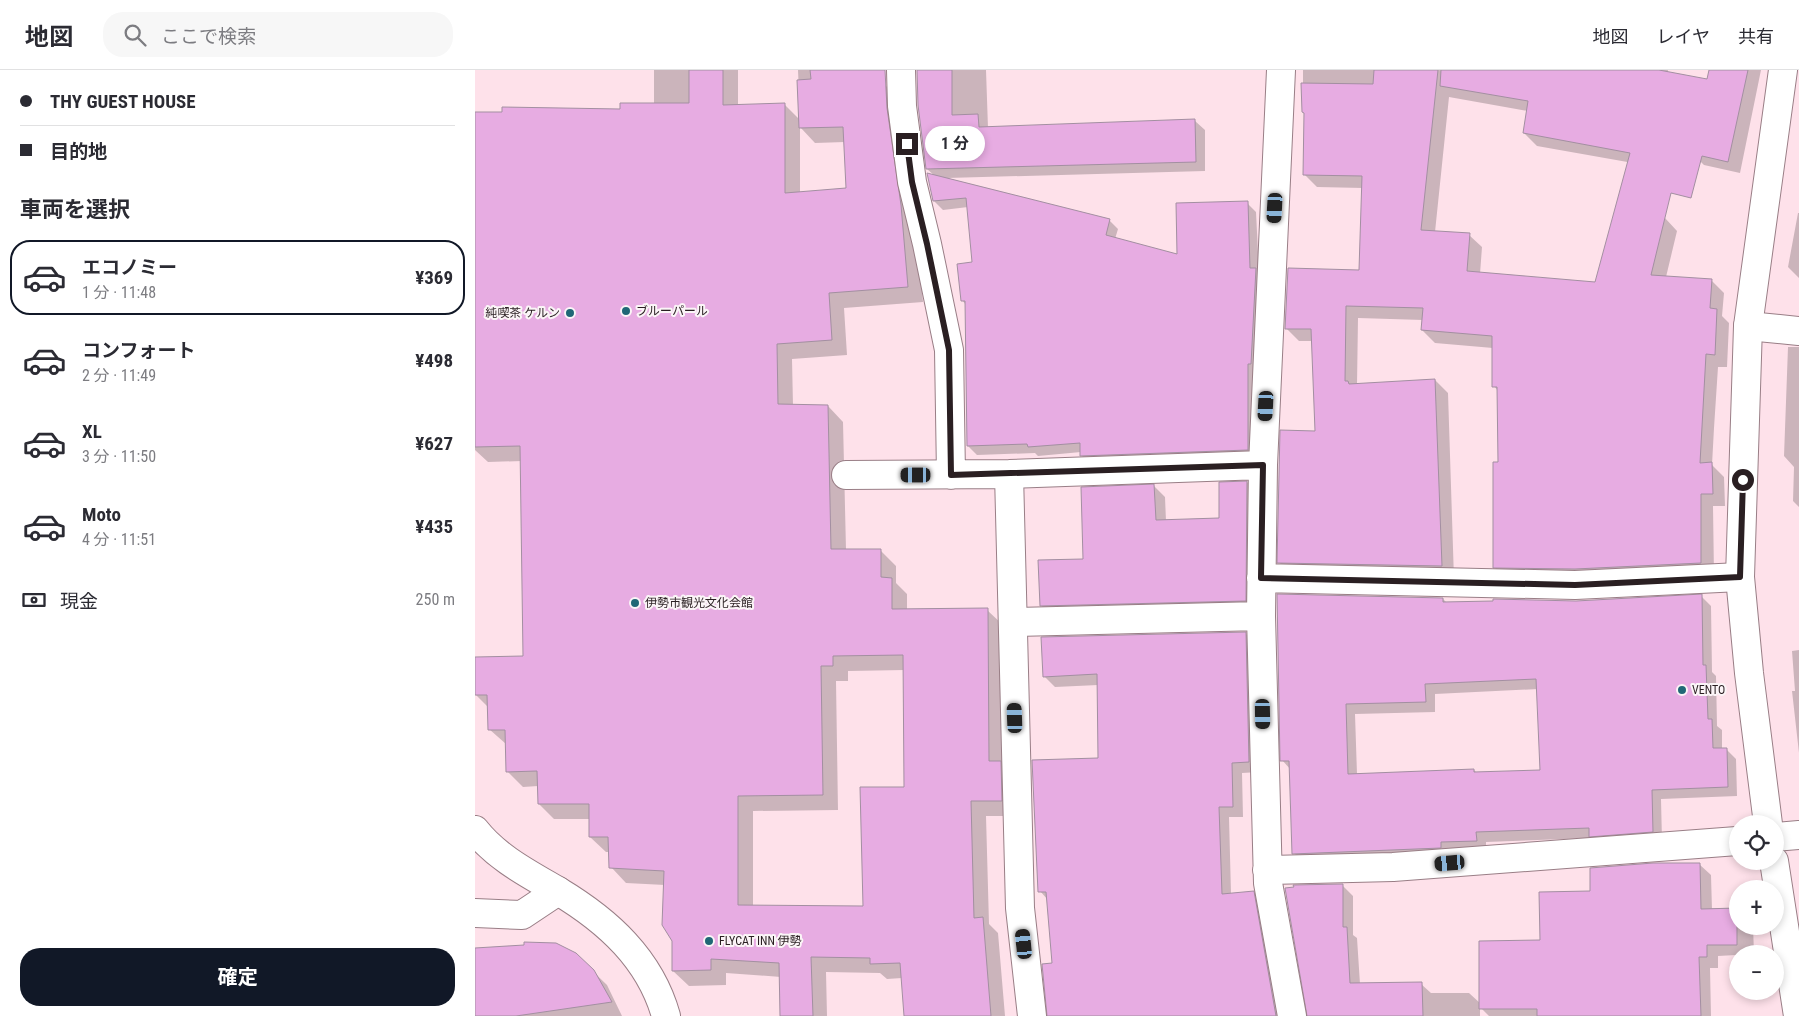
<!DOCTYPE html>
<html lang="ja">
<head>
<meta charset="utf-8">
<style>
	body { margin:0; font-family:"Roboto Condensed","Noto Sans JP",sans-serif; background:#f7f7f7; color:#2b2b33; height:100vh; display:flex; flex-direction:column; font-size:19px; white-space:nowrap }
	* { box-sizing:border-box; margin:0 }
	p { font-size:16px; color:#7c7c81 }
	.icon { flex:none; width:28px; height:28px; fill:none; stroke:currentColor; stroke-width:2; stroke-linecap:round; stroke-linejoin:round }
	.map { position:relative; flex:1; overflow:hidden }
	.side { display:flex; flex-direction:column; background:#fff; width:475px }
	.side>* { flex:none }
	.top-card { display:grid; align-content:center; height:110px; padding:0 20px; background:#fff }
	.fabs { position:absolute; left:1254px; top:745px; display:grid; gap:10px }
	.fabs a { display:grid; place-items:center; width:55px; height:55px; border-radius:50%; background:#fff; box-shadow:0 2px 8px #0003; font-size:25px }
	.end { position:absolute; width:22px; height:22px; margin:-11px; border:6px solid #2a1f22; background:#fff; box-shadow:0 0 0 2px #fff }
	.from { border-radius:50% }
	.bubble { position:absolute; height:35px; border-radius:18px; background:#fff; box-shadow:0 2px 8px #0003; font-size:16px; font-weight:700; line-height:35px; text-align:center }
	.car { position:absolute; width:15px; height:30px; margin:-15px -8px; border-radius:6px; box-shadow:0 0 4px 1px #0007; background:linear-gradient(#222 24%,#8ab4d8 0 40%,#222 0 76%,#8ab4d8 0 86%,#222 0) }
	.top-card b { display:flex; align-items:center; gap:18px; height:48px; font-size:19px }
	.top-card b+b { border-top:1px solid #e1e1e2 }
	.top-card i { width:12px; height:12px; background:#2b2b33 }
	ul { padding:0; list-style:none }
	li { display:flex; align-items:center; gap:15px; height:75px; margin:0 10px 8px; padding:0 10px; border:2px solid transparent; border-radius:20px }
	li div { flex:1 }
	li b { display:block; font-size:19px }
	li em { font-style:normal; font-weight:700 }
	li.active { border-color:#111827 }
	li>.icon { width:45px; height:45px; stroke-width:1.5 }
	h2 { padding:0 20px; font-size:22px; line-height:60px }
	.pay { display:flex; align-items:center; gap:12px; height:55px; padding:0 20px; font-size:19px }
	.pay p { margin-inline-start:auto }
	.cta { display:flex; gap:10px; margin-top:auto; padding:10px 20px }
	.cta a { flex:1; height:58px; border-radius:20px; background:#111827; color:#fff; font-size:20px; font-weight:700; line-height:58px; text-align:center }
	header { display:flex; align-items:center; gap:30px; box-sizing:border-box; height:70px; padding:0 25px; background:#fff; border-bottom:1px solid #e1e1e2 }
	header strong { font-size:24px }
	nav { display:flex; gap:28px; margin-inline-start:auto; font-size:18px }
	.search { width:350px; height:45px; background:#f7f7f7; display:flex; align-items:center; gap:12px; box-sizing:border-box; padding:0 18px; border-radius:20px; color:#7c7c81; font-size:19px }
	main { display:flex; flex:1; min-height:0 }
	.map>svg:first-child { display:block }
	.shadow { fill:#0003; fill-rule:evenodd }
	.building { fill:#e7ace2; stroke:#a38fa1; fill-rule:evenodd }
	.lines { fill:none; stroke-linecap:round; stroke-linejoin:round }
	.minor-casing { stroke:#997e86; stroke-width:30 }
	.tertiary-casing { stroke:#997e86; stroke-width:30 }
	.minor { stroke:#fff; stroke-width:28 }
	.tertiary { stroke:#fff; stroke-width:28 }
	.route { stroke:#2a1f22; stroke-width:6 }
	.poi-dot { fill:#206776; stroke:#fbf5f7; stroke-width:2 }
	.labels { text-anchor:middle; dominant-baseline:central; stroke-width:4; stroke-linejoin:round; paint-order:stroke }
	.poi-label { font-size:12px; fill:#2a1f22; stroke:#fbf5f7; text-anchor:start }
</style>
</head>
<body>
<header>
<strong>地図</strong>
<div class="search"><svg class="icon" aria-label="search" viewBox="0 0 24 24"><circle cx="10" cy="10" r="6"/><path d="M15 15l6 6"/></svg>ここで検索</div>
<nav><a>地図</a><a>レイヤ</a><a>共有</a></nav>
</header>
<main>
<section class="side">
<div class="top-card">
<b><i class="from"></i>THY GUEST HOUSE</b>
<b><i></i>目的地</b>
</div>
<h2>車両を選択</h2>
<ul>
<li class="active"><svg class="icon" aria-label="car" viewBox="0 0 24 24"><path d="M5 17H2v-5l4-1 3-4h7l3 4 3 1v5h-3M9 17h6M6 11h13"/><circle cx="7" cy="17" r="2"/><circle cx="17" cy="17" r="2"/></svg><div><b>エコノミー</b><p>1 分 · 11:48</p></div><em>¥369</em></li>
<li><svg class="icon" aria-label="car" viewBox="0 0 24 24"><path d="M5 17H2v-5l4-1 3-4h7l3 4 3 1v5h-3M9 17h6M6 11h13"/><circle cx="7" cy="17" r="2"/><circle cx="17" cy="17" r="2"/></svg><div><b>コンフォート</b><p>2 分 · 11:49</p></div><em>¥498</em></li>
<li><svg class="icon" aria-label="car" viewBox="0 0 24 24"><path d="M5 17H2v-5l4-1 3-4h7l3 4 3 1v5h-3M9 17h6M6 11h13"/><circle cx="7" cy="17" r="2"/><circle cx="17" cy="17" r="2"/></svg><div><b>XL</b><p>3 分 · 11:50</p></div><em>¥627</em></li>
<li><svg class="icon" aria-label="car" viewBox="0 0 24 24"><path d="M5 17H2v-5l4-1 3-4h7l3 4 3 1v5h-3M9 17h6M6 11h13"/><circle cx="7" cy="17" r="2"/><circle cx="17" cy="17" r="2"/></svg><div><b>Moto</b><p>4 分 · 11:51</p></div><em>¥435</em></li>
</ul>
<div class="pay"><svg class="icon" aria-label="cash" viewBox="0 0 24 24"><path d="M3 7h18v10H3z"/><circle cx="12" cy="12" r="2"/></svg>現金<p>250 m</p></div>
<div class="cta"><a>確定</a></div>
</section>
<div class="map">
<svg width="1324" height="946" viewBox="0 0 1324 946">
	<rect width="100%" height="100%" fill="#fee1ea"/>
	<path class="shadow" d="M 179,0 L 263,0 L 263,36 L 309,34 L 325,50 L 323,0 L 395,0 L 419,24 L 441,151 L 448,232 L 369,238 L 372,285 L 317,289 L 318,336 L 353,336 L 368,352 L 371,480 L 406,481 L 421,496 L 421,513 L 432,524 L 432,540 L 512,540 L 528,555 L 541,746 L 511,746 L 514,854 L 523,863 L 530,946 L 430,946 L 427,908 L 412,909 L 405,903 L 351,902 L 352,946 L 307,946 L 306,907 L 251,903 L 251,915 L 214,916 L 198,901 L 199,870 L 190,815 L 151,813 L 136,797 L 135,782 L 131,782 L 115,767 L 115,749 L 79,749 L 64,734 L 63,716 L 48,717 L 32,701 L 31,674 L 14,659 L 14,638 L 1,625 L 49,588 L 47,391 L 13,392 L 0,380 L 0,43 L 146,40 L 179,34 ZM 325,57 L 340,73 L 370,72 L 372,119 L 325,123 ZM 430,600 L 430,718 L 390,837 L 278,837 L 278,741 L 363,740 L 361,611 L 373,611 L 373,601 Z
		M 452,0 L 511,0 L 513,58 L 720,51 L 730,60 L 730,101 L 472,108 L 634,150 L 643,159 L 640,169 L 704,186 L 772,133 L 781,142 L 784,202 L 782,388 L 615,394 L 606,385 L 606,382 L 563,386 L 560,383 L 502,385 L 493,376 L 491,235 L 487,230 L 498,194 L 493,137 L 468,140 L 459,131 L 460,106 L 452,99 Z
		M 828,0 L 1193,0 L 1175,96 L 1062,76 L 1049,63 L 1053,41 L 974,27 L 960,162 L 994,165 L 1007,177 L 1005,204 L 1121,213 L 1190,148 L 1202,161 L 1191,207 L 1236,210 L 1249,223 L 1247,246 L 1254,253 L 1252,297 L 1243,297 L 1239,358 L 1237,395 L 1249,407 L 1250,436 L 1238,436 L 1239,506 L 1032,510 L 1019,497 L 1024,393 L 1023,321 L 1019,316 L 1018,278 L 960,273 L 947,260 L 948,250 L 883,248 L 882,315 L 960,310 L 973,323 L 979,509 L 816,505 L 804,492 L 841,363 L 837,271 L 824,271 L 811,258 L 885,201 L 888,118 L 842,117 L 829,104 L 830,45 L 828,42 Z
		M 1235,0 L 1286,0 L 1265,103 L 1229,95 L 1217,83 Z
		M 1323,143 L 1324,143 L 1324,208 L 1313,197 Z
		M 1313,277 L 1324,277 L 1324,437 L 1318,431 L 1319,397 L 1309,386 Z
		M 772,412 L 783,424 L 781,542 L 577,547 L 566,535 L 679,416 L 690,427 L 691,451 L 745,449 Z
		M 1226,526 L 1236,536 L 1237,602 L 1241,606 L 1242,656 L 1247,660 L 1247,679 L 1251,679 L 1261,689 L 1262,726 L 1186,729 L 1187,771 L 1125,776 L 1117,768 L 1011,772 L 1011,781 L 829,793 L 819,783 L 816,700 L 807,690 L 968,529 L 972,533 L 1101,532 ZM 1063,619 L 1066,701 L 1002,703 L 999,700 L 882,704 L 880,644 L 960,642 L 960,624 Z
		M 770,563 L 781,574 L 784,702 L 767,703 L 768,747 L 754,747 L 756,824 L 778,822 L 789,833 L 809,946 L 573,946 L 578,894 L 573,830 L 565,821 L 625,689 L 623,615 L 580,617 L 569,606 Z
		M 1324,580 L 1324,683 L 1317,621 L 1320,621 L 1317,581 Z
		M 1224,794 L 1236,805 L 1237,840 L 1262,839 L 1262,856 L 1278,856 L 1279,884 L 1243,886 L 1243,898 L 1235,898 L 1236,946 L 1014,946 L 1005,937 L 1005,946 L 833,946 L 867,815 L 878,826 L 878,865 L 882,868 L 885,914 L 946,914 L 956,923 L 994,923 L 1006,934 L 1116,822 Z
		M 0,879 L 100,884 L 132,915 L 147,946 L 0,946 Z"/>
	<path class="building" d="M 214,0 L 248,0 L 248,35 L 310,33 L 310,123 L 371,118 L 368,57 L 324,58 L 322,10 L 336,9 L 335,0 L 410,0 L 412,38 L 426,135 L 433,217 L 354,223 L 357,270 L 302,274 L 303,334 L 353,335 L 356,479 L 406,479 L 406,507 L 417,508 L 417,539 L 513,538 L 514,691 L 526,691 L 527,731 L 496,731 L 499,848 L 508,847 L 516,946 L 429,946 L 425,893 L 395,894 L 395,888 L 336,887 L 338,946 L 305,946 L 304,893 L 236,889 L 236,900 L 197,901 L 197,871 L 187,855 L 189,801 L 134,798 L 133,767 L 114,767 L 114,734 L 63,734 L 62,701 L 31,702 L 30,660 L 13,660 L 12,625 L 0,625 L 0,587 L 48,586 L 45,376 L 0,377 L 0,42 L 27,42 L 27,37 L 145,39 L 145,33 L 214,33 ZM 428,585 L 429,717 L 385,717 L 388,836 L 263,835 L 263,726 L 348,725 L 346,596 L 358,596 L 358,586 Z
		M 442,0 L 477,0 L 477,45 L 503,44 L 504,57 L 720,49 L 721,92 L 451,99 L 443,35 Z
		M 899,0 L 963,0 L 946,160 L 995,163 L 992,201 L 1120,212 L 1155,83 L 1048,63 L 1053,31 L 965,16 L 966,0 L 1184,0 L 1232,9 L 1234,0 L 1273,0 L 1253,92 L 1227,86 L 1216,128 L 1196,123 L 1176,205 L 1237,209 L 1235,238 L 1242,239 L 1240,285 L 1231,284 L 1225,393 L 1237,392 L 1238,424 L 1226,424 L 1226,493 L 1100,499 L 1018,498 L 1018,392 L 1023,392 L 1022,317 L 1017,317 L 1017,266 L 946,260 L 948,238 L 871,236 L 870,311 L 873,311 L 874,314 L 960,309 L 967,496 L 802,493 L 805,360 L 840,361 L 836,259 L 810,259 L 813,198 L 884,200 L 887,106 L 828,105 L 829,43 L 827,42 L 826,13 L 898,14 Z
		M 452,103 L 635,149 L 631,165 L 702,184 L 701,133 L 773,131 L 775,198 L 781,198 L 776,294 L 773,294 L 773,380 L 605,386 L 605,373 L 553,377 L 552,374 L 492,376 L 490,231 L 486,231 L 482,194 L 497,192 L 491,128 L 458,131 Z
		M 772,411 L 771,531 L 565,536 L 563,490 L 608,489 L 606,417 L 679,414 L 681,450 L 744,448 L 744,412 Z
		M 802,524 L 968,528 L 968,532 L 1018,531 L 1018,529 L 1101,531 L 1227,524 L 1228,595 L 1231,595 L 1233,649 L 1237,649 L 1238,678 L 1252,678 L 1253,717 L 1177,720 L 1178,762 L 1114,767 L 1114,758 L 1001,762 L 1002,771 L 966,772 L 966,778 L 817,784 L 814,691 L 805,691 ZM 1061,609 L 1065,700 L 999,702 L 999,699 L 873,704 L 871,634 L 951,632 L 950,614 Z
		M 771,562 L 774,692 L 757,693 L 758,737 L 744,737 L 747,824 L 779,821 L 801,946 L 572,946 L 567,894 L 577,893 L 571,822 L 563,822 L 557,690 L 623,688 L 622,604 L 568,607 L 566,567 Z
		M 1178,793 L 1225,793 L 1226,839 L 1262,838 L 1262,875 L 1232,875 L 1232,887 L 1224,887 L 1226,946 L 1062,946 L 1062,939 L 1004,939 L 1004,871 L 1065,870 L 1064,822 L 1115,821 L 1115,798 Z
		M 868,814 L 868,857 L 872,857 L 875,913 L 947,912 L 948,946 L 832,946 L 810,818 L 819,817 L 818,815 Z
		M 49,872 L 81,873 L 101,883 L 119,900 L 137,932 L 41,946 L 0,946 L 0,878 L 49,875 Z"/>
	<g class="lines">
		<g class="minor-casing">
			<path id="minor" d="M 426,0 L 427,36 L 437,112 L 452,174 L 474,280 L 476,405
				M 806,0 L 788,395 L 786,546 L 793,813 L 817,946
				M 1273,256 L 1324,261
				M 534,404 L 545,838 L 557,946
				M 371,405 L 534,404 L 788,395
				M 786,508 L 1100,515 L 1265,507
				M 538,552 L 786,546
				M 1300,767 L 1324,765
				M 792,800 L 918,797 L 1262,771
				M 0,843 L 47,845 L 83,821"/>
		</g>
		<g class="tertiary-casing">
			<path id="tertiary" d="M 1293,754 L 1274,603 L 1265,507 L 1273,256 L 1308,0
				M 0,760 C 22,788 54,804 83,821 C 133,851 175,889 191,946
				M 1299,791 L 1323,946"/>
		</g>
		<use href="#minor" class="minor"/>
		<use href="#tertiary" class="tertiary"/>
	</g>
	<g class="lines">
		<path class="route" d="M 432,74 L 437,112 L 452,174 L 474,280 L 476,405 L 788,395 L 786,508 L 1100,515 L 1265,507 L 1268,410"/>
	</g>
	<g class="poi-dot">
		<circle cx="151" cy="241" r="5"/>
		<circle cx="95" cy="243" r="5"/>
		<circle cx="160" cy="533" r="5"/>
		<circle cx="1207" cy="620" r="5"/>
		<circle cx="234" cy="871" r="5"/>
	</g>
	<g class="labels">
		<g class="poi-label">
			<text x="161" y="241">ブルーパール</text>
			<text x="85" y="243" text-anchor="end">純喫茶 ケルン</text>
			<text x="170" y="533">伊勢市観光文化会館</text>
			<text x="1217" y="620">VENTO</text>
			<text x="244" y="871">FLYCAT INN 伊勢</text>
		</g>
	</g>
</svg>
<div class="fabs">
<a><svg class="icon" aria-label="locate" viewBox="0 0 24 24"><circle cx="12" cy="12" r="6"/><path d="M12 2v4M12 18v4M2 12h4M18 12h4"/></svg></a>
<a>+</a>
<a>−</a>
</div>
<i class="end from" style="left:1268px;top:410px"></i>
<i class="end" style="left:432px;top:74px"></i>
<div class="bubble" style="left:450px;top:56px;width:60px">1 分</div>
<i class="car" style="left:800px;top:138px;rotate:183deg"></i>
<i class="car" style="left:791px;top:336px;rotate:183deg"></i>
<i class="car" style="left:441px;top:405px;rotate:270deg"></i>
<i class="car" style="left:788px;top:644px;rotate:179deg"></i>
<i class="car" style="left:540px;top:648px;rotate:358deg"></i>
<i class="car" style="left:975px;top:793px;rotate:265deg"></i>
<i class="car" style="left:549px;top:874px;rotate:354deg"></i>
</div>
</main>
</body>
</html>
